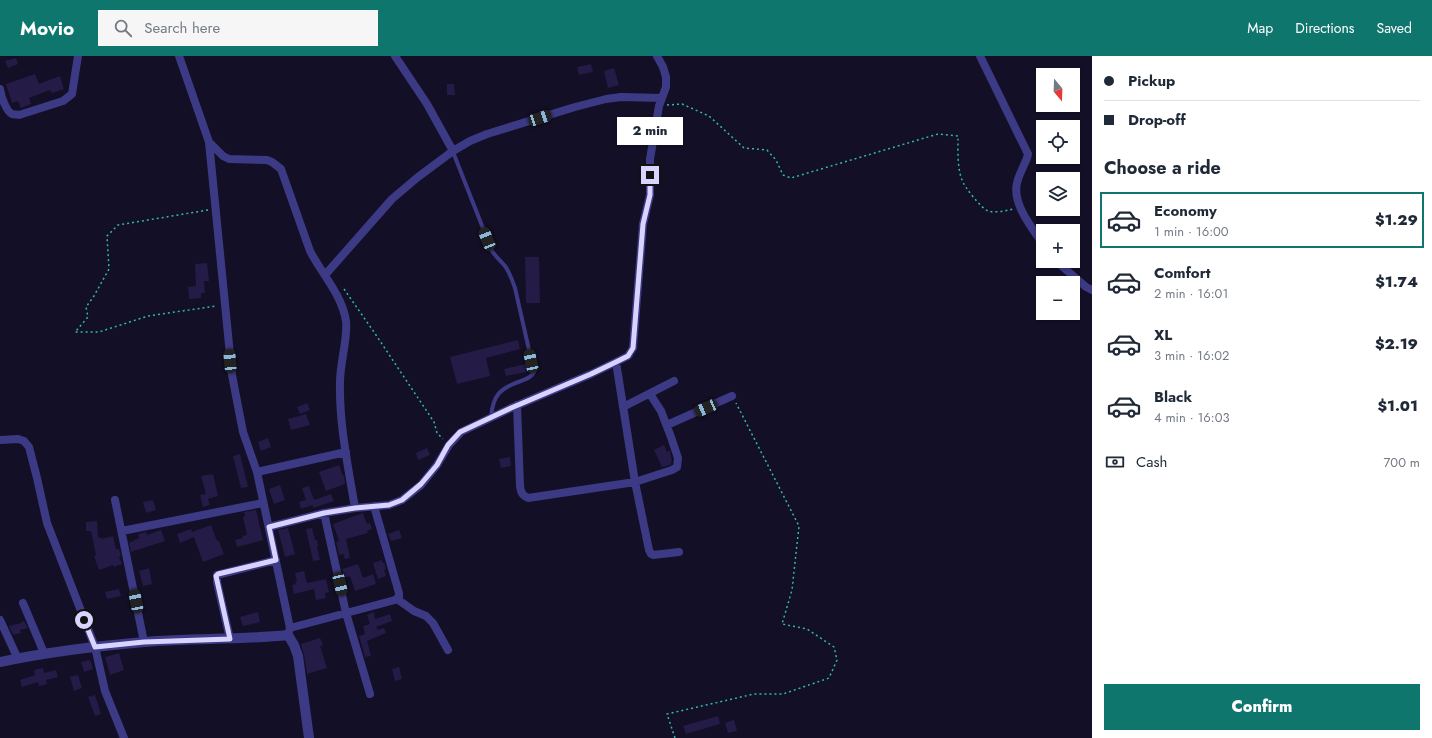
<!DOCTYPE html>
<html lang="en">
<head>
<meta charset="utf-8">
<style>
	body { margin:0; font-family:Jost,sans-serif; background:#f6f6f7; color:#1f2937; height:100vh; display:flex; flex-direction:column; font-size:15px; white-space:nowrap }
	* { box-sizing:border-box; margin:0 }
	p { font-size:13px; color:#747a83 }
	.icon { flex:none; width:22px; height:22px; fill:none; stroke:currentColor; stroke-width:2; stroke-linecap:round; stroke-linejoin:round }
	.map { position:relative; flex:1; overflow:hidden }
	.details { display:flex; flex-direction:column; background:#fff; width:340px }
	.details>* { flex:none }
	.banner { display:grid; align-content:center; height:88px; padding:0 12px; background:#fff }
	.needle { width:26px; rotate:161deg }
	.tools { position:absolute; left:1036px; top:12px; display:grid; gap:8px }
	.tools a { display:grid; place-items:center; width:44px; height:44px; border-radius:0px; background:#fff; box-shadow:0 1px 3px #0004; font-size:20px }
	.end { position:absolute; width:18px; height:18px; margin:-9px; border:5px solid #d9d4ff; background:#111; box-shadow:0 0 0 2px #111 }
	.from { border-radius:50% }
	.bubble { position:absolute; height:28px; border-radius:0px; background:#fff; box-shadow:0 1px 3px #0004; font-size:13px; font-weight:800; line-height:28px; text-align:center }
	.car { position:absolute; width:12px; height:24px; margin:-12px -6px; border-radius:5px; box-shadow:0 0 3px 1px #0007; background:linear-gradient(#222 24%,#8ab4d8 0 40%,#222 0 76%,#8ab4d8 0 86%,#222 0) }
	.banner b { display:flex; align-items:center; gap:14px; height:38px; font-size:15px }
	.banner b+b { border-top:1px solid #e0e1e3 }
	.banner i { width:10px; height:10px; background:#1f2937 }
	ul { padding:0; list-style:none }
	li { display:flex; align-items:center; gap:12px; height:56px; margin:0 8px 6px; padding:0 4px; border:2px solid transparent; border-radius:0px }
	li div { flex:1 }
	li b { display:block; font-size:15px }
	li em { font-style:normal; font-weight:800 }
	li.selected { border-color:#0f766e }
	li>.icon { width:36px; height:36px; stroke-width:1.5 }
	h2 { padding:0 12px; font-size:18px; line-height:48px }
	.pay { display:flex; align-items:center; gap:10px; height:44px; padding:0 12px; font-size:15px }
	.pay p { margin-inline-start:auto }
	.action { display:flex; gap:8px; margin-top:auto; padding:8px 12px }
	.action a { flex:1; height:46px; border-radius:0px; background:#0f766e; color:#fff; font-size:16px; font-weight:800; line-height:46px; text-align:center }
	header { display:flex; align-items:center; gap:24px; box-sizing:border-box; height:56px; padding:0 20px; background:#0f766e; color:#fff }
	header strong { font-size:19px }
	nav { display:flex; gap:22px; margin-inline-start:auto; font-size:14px }
	.search { width:280px; height:36px; background:#f6f6f7; display:flex; align-items:center; gap:10px; box-sizing:border-box; padding:0 14px; border-radius:0px; color:#747a83; font-size:15px }
	main { display:flex; flex:1; min-height:0 }
	.map>svg:first-child { display:block }
	.building { fill:#241b47 }
	.lines { fill:none; stroke-linecap:round; stroke-linejoin:round }
	.path { stroke:#2fb8b0; stroke-width:1.5; stroke-dasharray:2 3; stroke-linecap:butt }
	.service { stroke:#3d3a85; stroke-width:4 }
	.minor { stroke:#3d3a85; stroke-width:8 }
	.tertiary { stroke:#3d3a85; stroke-width:10 }
	.route { stroke:#d9d4ff; stroke-width:5 }
</style>
</head>
<body>
<header>
<strong>Movio</strong>
<div class="search"><svg class="icon" aria-label="search" viewBox="0 0 24 24"><circle cx="10" cy="10" r="6"/><path d="M15 15l6 6"/></svg>Search here</div>
<nav><a>Map</a><a>Directions</a><a>Saved</a></nav>
</header>
<main>
<div class="map">
<svg width="1092" height="682" viewBox="0 0 1092 682">
	<rect width="100%" height="100%" fill="#130f26"/>
	<path class="building" d="M 16,2 L 18,8 L 8,12 L 5,5 Z
		M 591,8 L 593,16 L 579,19 L 577,11 Z
		M 614,12 L 619,29 L 608,32 L 604,15 Z
		M 35,18 L 39,28 L 60,20 L 64,33 L 52,37 L 50,34 L 29,42 L 31,48 L 21,52 L 18,45 L 12,47 L 6,28 Z
		M 447,28 L 454,28 L 455,39 L 447,39 Z
		M 525,201 L 539,201 L 540,247 L 526,247 Z
		M 207,207 L 209,225 L 204,225 L 205,237 L 201,237 L 201,242 L 189,243 L 188,231 L 196,230 L 195,208 Z
		M 518,284 L 520,293 L 486,302 L 490,320 L 457,328 L 450,301 Z
		M 526,308 L 527,316 L 506,320 L 504,313 Z
		M 307,347 L 310,354 L 300,358 L 297,351 Z
		M 306,358 L 310,369 L 291,374 L 288,363 Z
		M 268,382 L 271,391 L 261,395 L 258,386 Z
		M 664,389 L 667,396 L 670,394 L 672,406 L 670,409 L 662,411 L 654,394 Z
		M 427,392 L 430,399 L 418,404 L 416,397 Z
		M 240,398 L 248,431 L 241,432 L 233,400 Z
		M 510,401 L 511,410 L 501,412 L 499,403 Z
		M 339,409 L 343,420 L 344,420 L 345,428 L 326,435 L 319,416 Z
		M 213,418 L 218,440 L 208,443 L 210,449 L 203,451 L 200,439 L 206,438 L 201,420 Z
		M 280,429 L 285,444 L 274,448 L 269,433 Z
		M 309,430 L 314,444 L 331,438 L 334,445 L 313,452 L 313,449 L 301,453 L 299,446 L 306,444 L 302,432 Z
		M 153,444 L 156,454 L 146,457 L 143,446 Z
		M 256,454 L 263,484 L 237,491 L 235,484 L 243,482 L 242,480 L 247,479 L 243,461 L 245,460 L 244,456 Z
		M 363,457 L 367,468 L 370,467 L 372,473 L 367,475 L 368,477 L 346,483 L 350,502 L 345,503 L 343,498 L 339,499 L 336,486 L 339,485 L 333,468 Z
		M 97,465 L 98,482 L 101,481 L 101,483 L 113,480 L 116,493 L 119,493 L 121,500 L 119,501 L 122,508 L 114,511 L 113,509 L 99,514 L 94,500 L 96,499 L 91,475 L 86,475 L 86,466 Z
		M 211,469 L 217,485 L 219,485 L 224,498 L 203,506 L 192,476 Z
		M 288,472 L 295,498 L 285,501 L 278,474 Z
		M 312,472 L 315,484 L 317,484 L 318,490 L 317,491 L 320,504 L 313,505 L 306,473 Z
		M 191,473 L 194,481 L 180,487 L 177,478 Z
		M 161,474 L 165,485 L 131,496 L 129,487 L 139,482 L 138,478 L 146,476 L 147,479 Z
		M 399,474 L 402,482 L 391,485 L 388,478 Z
		M 382,504 L 382,507 L 384,506 L 386,513 L 384,514 L 386,520 L 378,523 L 373,507 Z
		M 358,508 L 363,522 L 373,518 L 376,528 L 355,535 L 350,520 L 344,522 L 342,513 Z
		M 149,512 L 152,528 L 143,530 L 139,515 Z
		M 304,515 L 307,527 L 326,523 L 329,536 L 325,537 L 326,542 L 316,544 L 314,533 L 294,538 L 292,529 L 296,528 L 295,525 L 297,525 L 295,517 Z
		M 119,533 L 121,540 L 107,543 L 105,536 Z
		M 258,556 L 260,566 L 243,570 L 240,561 Z
		M 374,556 L 375,563 L 390,558 L 392,565 L 376,571 L 378,574 L 384,572 L 386,577 L 367,585 L 371,600 L 365,601 L 359,580 L 365,578 L 363,570 L 370,568 L 367,559 Z
		M 24,565 L 28,572 L 20,574 L 21,577 L 13,579 L 9,570 L 21,567 L 21,566 Z
		M 320,582 L 323,589 L 320,590 L 327,612 L 307,618 L 304,599 L 301,588 Z
		M 119,597 L 124,614 L 110,619 L 105,601 Z
		M 90,604 L 93,613 L 84,616 L 81,606 Z
		M 399,611 L 402,623 L 395,625 L 392,613 Z
		M 43,612 L 44,617 L 56,614 L 58,621 L 46,624 L 47,628 L 39,630 L 38,626 L 22,631 L 20,624 L 35,619 L 34,614 Z
		M 78,619 L 82,632 L 74,635 L 70,621 Z
		M 95,639 L 101,658 L 95,660 L 88,641 Z
		M 718,660 L 720,668 L 686,678 L 683,670 Z
		M 734,664 L 737,675 L 728,677 L 725,667 Z"/>
	<g class="lines">
		<path class="path" d="M 667,49 L 682,48 L 709,60 L 744,92 L 767,94 L 776,104 L 783,119 L 791,122 L 938,78 L 958,80 C 958,94 957,111 962,124 C 964,131 982,153 988,155 C 996,157 1005,155 1013,153
			M 208,154 L 118,169 L 107,180 L 109,213 L 94,240 L 86,251 L 88,261 L 75,276 L 99,276 L 148,260 L 216,250
			M 344,233 L 376,279 L 434,366 L 437,377 L 443,383
			M 675,682 L 667,658 L 754,638 L 783,638 L 829,622 L 837,604 L 834,591 L 807,573 L 782,568 L 792,534 L 799,470 L 736,347"/>
		<path class="service" d="M 453,96 L 492,195 C 496,201 501,205 505,210 C 510,217 512,224 515,232 L 534,316 C 531,322 526,323 521,325 C 500,332 493,339 491,361"/>
		<path class="minor" d="M 179,0 L 209,86 L 232,319 L 243,376 L 257,416 L 290,572 L 288,579
			M 395,0 L 427,48 L 453,95
			M 980,0 L 1028,98 L 1027,102 C 1024,110 1019,118 1017,127 C 1012,148 1032,172 1043,188
			M 0,33 C 1,40 6,55 12,58 C 14,59 17,58 19,59 L 63,45 L 72,38 L 78,0
			M 209,86 L 223,100 L 229,103 L 267,104 L 272,106 L 281,113 L 310,195 C 322,218 342,239 346,265 C 348,282 340,307 340,326 C 339,368 348,410 355,452
			M 1056,205 L 1086,231 L 1092,234
			M 325,219 L 392,143 L 418,121 L 453,95 L 470,85 L 487,78 L 575,51 L 606,43 L 621,41 L 662,42
			M 616,306 L 635,426 L 649,494 L 651,498 L 653,499 L 679,496
			M 517,349 L 520,430 C 521,437 522,439 528,442 L 635,426 L 672,414 L 677,411 L 678,402 L 671,381 L 661,355 L 650,338
			M 623,351 L 674,325
			M 667,369 L 732,340
			M 0,384 L 18,383 L 24,385 L 29,391 L 37,422 L 47,467 L 95,591 L 105,635 L 124,682
			M 257,416 L 346,396
			M 115,444 L 144,586
			M 324,457 L 346,557 L 370,638
			M 269,471 L 324,457 L 355,452 L 389,449 L 402,444 L 421,429 L 437,409 L 449,389 L 461,376 L 511,352 L 591,318 L 616,306 L 628,300 L 633,292 L 643,168 L 650,139 L 650,103 L 659,50 L 666,31 L 666,21 L 663,11 L 657,0
			M 122,475 L 263,447
			M 397,543 L 414,555 L 426,560 L 433,567 L 448,594
			M 23,547 L 44,597
			M 0,564 L 18,603
			M 290,572 L 395,544 L 399,541 L 399,537 L 374,450
			M 230,583 L 217,526 L 217,519 L 276,504"/>
		<path class="tertiary" d="M 0,606 C 48,596 96,590 145,586 C 192,582 240,584 288,579 L 294,589 L 298,600 L 309,682"/>
	</g>
	<g class="lines">
		<path class="route" d="M 84,564 L 95,591 L 144,586 L 230,583 L 216,520 L 218,518 L 276,504 L 269,471 L 324,457 L 355,452 L 389,449 L 402,444 L 421,428 L 437,409 L 448,389 L 460,376 L 511,352 L 591,318 L 616,306 L 628,300 L 633,292 L 643,168 L 650,139 L 650,119"/>
	</g>
</svg>
<div class="tools">
<a><svg class="needle" viewBox="-14 -14 28 28"><path d="M0-13l5 13h-10z" fill="#e53935"/><path d="M0 13l5-13h-10z" fill="#747a83"/></svg></a>
<a><svg class="icon" aria-label="locate" viewBox="0 0 24 24"><circle cx="12" cy="12" r="6"/><path d="M12 2v4M12 18v4M2 12h4M18 12h4"/></svg></a>
<a><svg class="icon" aria-label="layers" viewBox="0 0 24 24"><path d="M12 4l9 5-9 5-9-5zM3 14l9 5 9-5"/></svg></a>
<a>+</a>
<a>−</a>
</div>
<i class="end from" style="left:84px;top:564px"></i>
<i class="end" style="left:650px;top:119px"></i>
<div class="bubble" style="left:617px;top:61px;width:66px">2 min</div>
<i class="car" style="left:540px;top:62px;rotate:72deg"></i>
<i class="car" style="left:487px;top:183px;rotate:338deg"></i>
<i class="car" style="left:230px;top:305px;rotate:355deg"></i>
<i class="car" style="left:531px;top:305px;rotate:348deg"></i>
<i class="car" style="left:706px;top:352px;rotate:247deg"></i>
<i class="car" style="left:340px;top:528px;rotate:167deg"></i>
<i class="car" style="left:136px;top:545px;rotate:349deg"></i>
</div>
<section class="details">
<div class="banner">
<b><i class="from"></i>Pickup</b>
<b><i></i>Drop-off</b>
</div>
<h2>Choose a ride</h2>
<ul>
<li class="selected"><svg class="icon" aria-label="car" viewBox="0 0 24 24"><path d="M5 17H2v-5l4-1 3-4h7l3 4 3 1v5h-3M9 17h6M6 11h13"/><circle cx="7" cy="17" r="2"/><circle cx="17" cy="17" r="2"/></svg><div><b>Economy</b><p>1 min · 16:00</p></div><em>$1.29</em></li>
<li><svg class="icon" aria-label="car" viewBox="0 0 24 24"><path d="M5 17H2v-5l4-1 3-4h7l3 4 3 1v5h-3M9 17h6M6 11h13"/><circle cx="7" cy="17" r="2"/><circle cx="17" cy="17" r="2"/></svg><div><b>Comfort</b><p>2 min · 16:01</p></div><em>$1.74</em></li>
<li><svg class="icon" aria-label="car" viewBox="0 0 24 24"><path d="M5 17H2v-5l4-1 3-4h7l3 4 3 1v5h-3M9 17h6M6 11h13"/><circle cx="7" cy="17" r="2"/><circle cx="17" cy="17" r="2"/></svg><div><b>XL</b><p>3 min · 16:02</p></div><em>$2.19</em></li>
<li><svg class="icon" aria-label="car" viewBox="0 0 24 24"><path d="M5 17H2v-5l4-1 3-4h7l3 4 3 1v5h-3M9 17h6M6 11h13"/><circle cx="7" cy="17" r="2"/><circle cx="17" cy="17" r="2"/></svg><div><b>Black</b><p>4 min · 16:03</p></div><em>$1.01</em></li>
</ul>
<div class="pay"><svg class="icon" aria-label="cash" viewBox="0 0 24 24"><path d="M3 7h18v10H3z"/><circle cx="12" cy="12" r="2"/></svg>Cash<p>700 m</p></div>
<div class="action"><a>Confirm</a></div>
</section>
</main>
</body>
</html>
